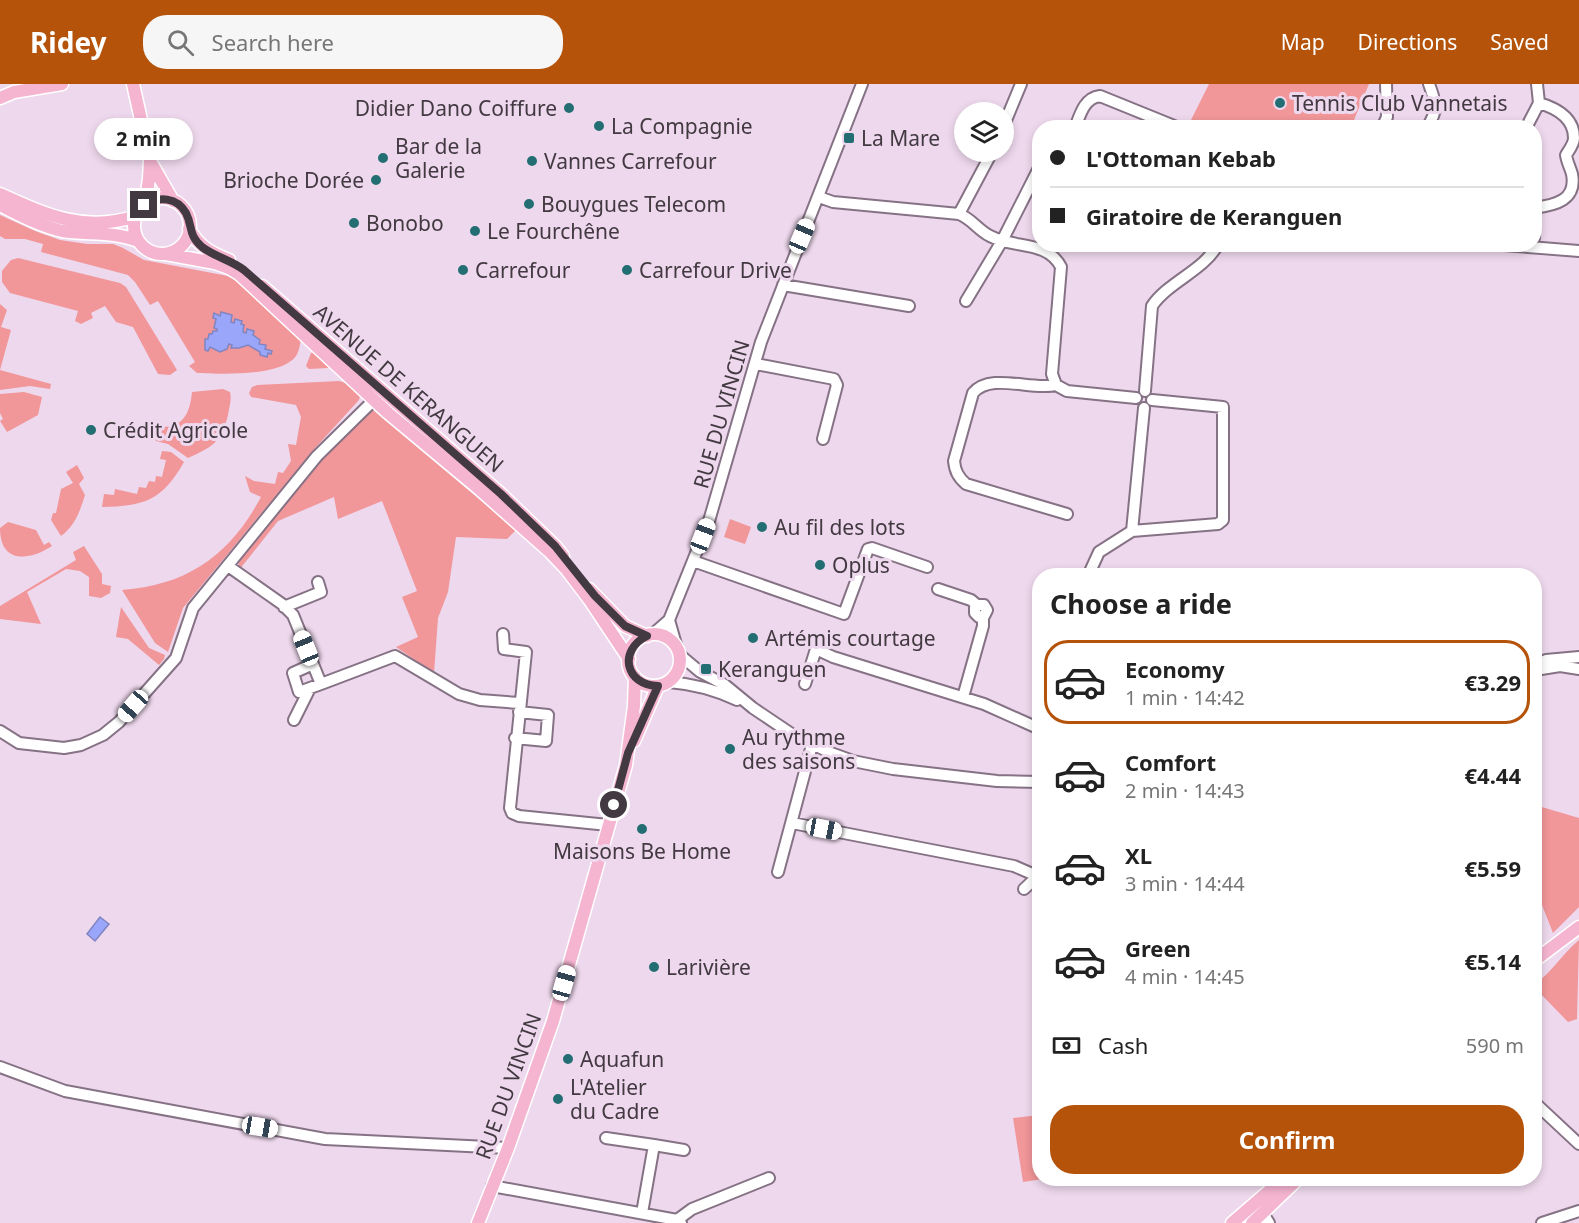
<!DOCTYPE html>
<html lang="en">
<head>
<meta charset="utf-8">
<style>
	body { margin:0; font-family:"Noto Sans",sans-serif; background:#f6f6f6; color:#222; height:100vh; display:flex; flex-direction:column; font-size:22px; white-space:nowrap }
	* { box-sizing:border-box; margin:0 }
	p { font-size:20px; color:#767676 }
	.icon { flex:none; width:33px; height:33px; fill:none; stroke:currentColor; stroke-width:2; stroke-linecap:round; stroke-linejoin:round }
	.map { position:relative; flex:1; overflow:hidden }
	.sheet { position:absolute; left:1032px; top:484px; width:510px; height:618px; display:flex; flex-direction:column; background:#fff; border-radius:24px; box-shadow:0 3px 9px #0003 }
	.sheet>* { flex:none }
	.hud { position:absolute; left:1032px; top:36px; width:510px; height:132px; border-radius:24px; box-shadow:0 3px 9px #0003; display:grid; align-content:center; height:132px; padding:0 18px; background:#fff }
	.controls { position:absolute; left:954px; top:18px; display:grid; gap:12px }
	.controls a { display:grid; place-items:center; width:60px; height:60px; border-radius:50%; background:#fff; box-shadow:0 3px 9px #0003; font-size:30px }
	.end { position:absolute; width:27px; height:27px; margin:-14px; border:8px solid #423941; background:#fff; box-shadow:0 0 0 3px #fff }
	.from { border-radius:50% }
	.bubble { position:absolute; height:42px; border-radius:21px; background:#fff; box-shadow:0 3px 9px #0003; font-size:20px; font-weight:700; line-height:42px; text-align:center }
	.car { position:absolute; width:18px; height:36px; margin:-18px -9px; border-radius:8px; box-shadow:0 0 4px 2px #0007; background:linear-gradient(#fff 24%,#345 0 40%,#fff 0 76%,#345 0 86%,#fff 0) }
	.hud b { display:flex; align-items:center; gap:21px; height:57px; font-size:22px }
	.hud b+b { border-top:2px solid #e0e0e0 }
	.hud i { width:15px; height:15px; background:#222 }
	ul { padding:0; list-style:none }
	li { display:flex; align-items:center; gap:18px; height:84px; margin:0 12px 9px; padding:0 6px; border:3px solid transparent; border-radius:24px }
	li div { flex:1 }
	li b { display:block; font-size:22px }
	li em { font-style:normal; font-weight:700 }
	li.on { border-color:#b45309 }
	li>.icon { width:54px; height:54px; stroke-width:1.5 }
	h2 { padding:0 18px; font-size:27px; line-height:72px }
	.pay { display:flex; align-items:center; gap:15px; height:66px; padding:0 18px; font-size:22px }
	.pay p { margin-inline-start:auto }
	.action { display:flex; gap:12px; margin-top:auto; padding:12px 18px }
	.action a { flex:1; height:69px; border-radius:24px; background:#b45309; color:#fff; font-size:24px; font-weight:700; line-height:69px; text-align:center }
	header { display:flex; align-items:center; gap:36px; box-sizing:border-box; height:84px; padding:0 30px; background:#b45309; color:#fff }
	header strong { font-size:28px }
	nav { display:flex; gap:33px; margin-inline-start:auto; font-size:21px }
	.search { width:420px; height:54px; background:#f6f6f6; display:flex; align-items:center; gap:15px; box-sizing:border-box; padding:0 21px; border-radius:24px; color:#767676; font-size:22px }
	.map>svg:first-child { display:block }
	.green { fill:#f19699 }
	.water { fill:#9aa6f9; stroke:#8085c2; stroke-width:1.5 }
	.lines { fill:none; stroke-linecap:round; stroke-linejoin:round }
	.minor-casing { stroke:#867285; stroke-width:14 }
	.major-casing { stroke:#fff; stroke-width:15 }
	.minor { stroke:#fff; stroke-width:10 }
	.major { stroke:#f5b5d1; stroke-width:12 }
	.route { stroke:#423941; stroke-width:8 }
	.poi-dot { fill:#236e73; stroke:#eed8ed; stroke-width:2 }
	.labels { text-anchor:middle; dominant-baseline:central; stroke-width:6; stroke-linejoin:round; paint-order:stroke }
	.poi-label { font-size:21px; fill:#423941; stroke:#eed8ed; text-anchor:start }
	.street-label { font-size:21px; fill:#423941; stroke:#eed8ed }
</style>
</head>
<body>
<header>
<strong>Ridey</strong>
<div class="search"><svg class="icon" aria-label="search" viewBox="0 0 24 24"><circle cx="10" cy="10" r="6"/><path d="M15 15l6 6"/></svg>Search here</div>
<nav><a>Map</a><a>Directions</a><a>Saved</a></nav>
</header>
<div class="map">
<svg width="1579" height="1139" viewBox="0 0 1579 1139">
	<rect width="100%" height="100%" fill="#eed8ed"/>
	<path class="green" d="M 1209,0 L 1369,0 L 1351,43 L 1196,43 L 1190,38 Z
		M 0,131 L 35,147 L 60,156 L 87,160 L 113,160 L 123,164 L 144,176 L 228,192 L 238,198 L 301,255 C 300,260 299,268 296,272 C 281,293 220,290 197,289 L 189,282 L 195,278 L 158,217 L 150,221 L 135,198 L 128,191 L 41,168 L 43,160 L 25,155 L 5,155 L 0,152 Z
		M 18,174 L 120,199 L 126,203 L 177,286 L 170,291 L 158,290 L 133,243 L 116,238 L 105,222 L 91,229 L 93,234 L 81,240 L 75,237 L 78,227 L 10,209 L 2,198 L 2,187 L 11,176 Z
		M 0,220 L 7,226 L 1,243 L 11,246 L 0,286 L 51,300 L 50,305 L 30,302 L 0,306 Z
		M 313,268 L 329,282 L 328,284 L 309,285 L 306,282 L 311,269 Z
		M 339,297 C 349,299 353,304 360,312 L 359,316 L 316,363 L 183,524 L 168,568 L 155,559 L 122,506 C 188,501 230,471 261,413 L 250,408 L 245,392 L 254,397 L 275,400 L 278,388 L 283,389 L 291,377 L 288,360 L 296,361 L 301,333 L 296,321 L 251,313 L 249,309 L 252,303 L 257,301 Z
		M 223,305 L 230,308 C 232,316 229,323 228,331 C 221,359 212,363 188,374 L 168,360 L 156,357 L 144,340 C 175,348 189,340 192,308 Z
		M 24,308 L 42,313 L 38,331 L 7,348 L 0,337 L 3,335 L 0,329 L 0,310 Z
		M 373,326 L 516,446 L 507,455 L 456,453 L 448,508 L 438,534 L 434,589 L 396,563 L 418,553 L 402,513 L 417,507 L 382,417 L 338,435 L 334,413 L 278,437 L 239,486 L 238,474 L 323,370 Z
		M 162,367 L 171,368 L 184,378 C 162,417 144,422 102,423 L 104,410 L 114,411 L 115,405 L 137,410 L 139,403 L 146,404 L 149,397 L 155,398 L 156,392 L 162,393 L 166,376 L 160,375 Z
		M 77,381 L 84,394 L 79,400 L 85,411 C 80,427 75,442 61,452 L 51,436 L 53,429 L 56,429 L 61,405 L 73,399 L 66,388 Z
		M 730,435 L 751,443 L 745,460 L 724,453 Z
		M 8,438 L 36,446 L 44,461 L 49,458 L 52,462 C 29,477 0,480 0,444 Z
		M 84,462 L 102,490 L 102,500 L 111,502 L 110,509 L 101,514 L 89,512 L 89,493 L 80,487 L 66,485 L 27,508 L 41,540 L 0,535 L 0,522 L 76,476 L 73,468 Z
		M 121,523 L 149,564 L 165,571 L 164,575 L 159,581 L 128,555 L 116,553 Z
		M 1535,721 L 1579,734 L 1579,823 L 1553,849 L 1542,821 L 1535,825 Z
		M 1579,856 L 1577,935 L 1568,938 L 1535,904 L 1535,900 C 1552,888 1563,869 1579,856 Z
		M 1039,1031 L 1040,1095 L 1043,1095 L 1023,1098 L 1013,1034 Z"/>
	<path class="water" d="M 221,228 L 232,231 L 231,238 L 234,239 L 235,235 L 242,237 L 241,240 L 244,241 L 243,248 L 246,249 L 247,245 L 254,247 L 253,251 L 260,256 L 259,260 L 266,261 L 265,265 L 272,267 L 271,270 L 268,269 L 267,273 L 260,271 L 260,268 L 248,261 L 239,264 L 231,264 L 232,261 L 229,260 L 227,265 L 220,268 L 210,263 L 208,267 L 205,266 L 205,255 L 208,255 L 209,250 L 212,250 L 213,247 L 217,247 L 217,245 L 214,244 L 216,235 L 213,234 L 214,229 L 220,232 Z
		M 100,833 L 109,840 L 95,857 L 87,850 Z"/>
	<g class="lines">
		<g class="minor-casing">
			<path id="minor" d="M 1004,41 L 1021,0
				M 1075,44 C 1080,31 1084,14 1100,12 L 1179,44
				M 1382,44 L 1387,33 L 1386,0
				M 1427,44 C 1439,24 1436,20 1429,0
				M 1526,44 L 1539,19 L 1537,0
				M 819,113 L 833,118 L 959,130 L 992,68
				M 1534,124 C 1556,121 1577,116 1572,90 C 1570,83 1567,78 1566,71 C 1569,66 1574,60 1574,54 C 1574,34 1556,24 1539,19
				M 959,130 C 972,135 978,146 990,152 C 1014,165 1047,156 1061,183 L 1052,290 L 1056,301 L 1067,307 L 1136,314
				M 1534,145 L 1534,154
				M 1491,160 L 1579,167
				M 783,201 L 909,222
				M 966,217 L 1002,157 L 1040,82
				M 756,280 L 834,295 L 837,301 L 823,355
				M 1056,301 C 1031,307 991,288 973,309 L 954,377 C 955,387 958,393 966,400 L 1067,430
				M 1145,307 L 1152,222 C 1168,198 1205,186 1218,160
				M 1132,447 L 1144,324
				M 693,477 L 844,530 L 868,465 L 872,464 L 927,483
				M 228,482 L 282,520 L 293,531 L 321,600 L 395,572 L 459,610 L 480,616 L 519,619
				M 1088,492 L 1099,468 L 1132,447 L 1218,440 L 1223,436 L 1223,323 L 1152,316
				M 938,505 L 971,516 L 977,521 L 984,521 L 987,526 L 984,532 L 979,533 L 975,529 L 975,524 L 977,521
				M 284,523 L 321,508 L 318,498
				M 669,536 L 677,564
				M 503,550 L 504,565 L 526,568 L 510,724 L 512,729 L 519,732 L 608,741
				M 653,550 L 669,536 L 709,437 L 761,258 L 862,0
				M 680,571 L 699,587 L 725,601 L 753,624 L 793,651 L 831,669 L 853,677 L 893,685 L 997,697 L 1040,698
				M 313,580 L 293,589 L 299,608 L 321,600
				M 1534,581 L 1546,576 L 1579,573
				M 1535,586 L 1560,582 L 1579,585
				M 669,598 C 694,600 714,605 737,616
				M 805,600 L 816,565 L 833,573 L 984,620 L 1040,645
				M 963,613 L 983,542 L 983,533
				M 294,636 L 310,604
				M 0,647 L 19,659 L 64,664 L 81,661 L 103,651 L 119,638 L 176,574 L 193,524 L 317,372 L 374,316
				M 515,654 L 546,657 L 548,631 L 519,628
				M 792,739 L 1014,782 L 1037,792
				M 778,788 L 812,661
				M 1024,805 L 1040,790
				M 0,983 L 65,1007 L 325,1055 L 508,1064
				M 1534,1018 L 1579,1060
				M 606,1054 L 654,1061 L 642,1129
				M 654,1061 L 684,1066
				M 492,1102 L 677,1136 L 681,1139
				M 1259,1123 L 1269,1139
				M 677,1136 L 692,1125 L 769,1094
				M 1542,1139 L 1579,1127"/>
		</g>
		<g class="major-casing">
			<path id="major" d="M 133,0 L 150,76 L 149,95 L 145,121
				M 0,14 L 14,8 L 62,0
				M 150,77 L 173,117
				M 0,110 C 46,131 85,149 136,132
				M134 142a28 28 0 1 1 56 0a28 28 0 1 1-56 0Z
				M 0,121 C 20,131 40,142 62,147 C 87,151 113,147 138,157
				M 189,145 C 199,163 211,169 229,176
				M 166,170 L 215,179 L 229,184 L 239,190 L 388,329 L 478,404 L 550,468 L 567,486 L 589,515 L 629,575
				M 262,202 L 501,410 L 555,462 L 563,472
				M 589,505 L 625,542 L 647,552
				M628 576a26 26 0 1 1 52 0a26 26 0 1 1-52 0Z
				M 634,657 L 658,602
				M 1534,877 L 1579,843
				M 478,1139 L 508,1064 L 553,937 L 626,681 L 634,622 L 635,593
				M 1232,1139 L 1283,1095
				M 1252,1139 L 1298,1095"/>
		</g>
		<use href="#minor" class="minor"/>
		<use href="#major" class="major"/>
	</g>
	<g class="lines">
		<path class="route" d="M 144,121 C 159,112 177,113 186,129 C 193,143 188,151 202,163 C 215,173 231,176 244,186 L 501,410 L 555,462 L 595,512 L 625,542 L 647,552 C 618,566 625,601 658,602 L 628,669 L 614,721"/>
	</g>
	<g class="poi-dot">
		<circle cx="1280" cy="19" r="6"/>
		<circle cx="569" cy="24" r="6"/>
		<circle cx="599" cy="42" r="6"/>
		<rect x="843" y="48" width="12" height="12" rx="3"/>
		<circle cx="383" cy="74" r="6"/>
		<circle cx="532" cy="77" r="6"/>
		<circle cx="376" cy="96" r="6"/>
		<circle cx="529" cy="120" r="6"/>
		<circle cx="354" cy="139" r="6"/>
		<circle cx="475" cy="147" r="6"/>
		<circle cx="463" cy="186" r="6"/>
		<circle cx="627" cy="186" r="6"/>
		<circle cx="91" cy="346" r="6"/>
		<circle cx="762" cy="443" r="6"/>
		<circle cx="820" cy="481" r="6"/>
		<circle cx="753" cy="554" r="6"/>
		<rect x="700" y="579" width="12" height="12" rx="3"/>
		<circle cx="730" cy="665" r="6"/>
		<circle cx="642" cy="745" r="6"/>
		<circle cx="654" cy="883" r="6"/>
		<circle cx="568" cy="975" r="6"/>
		<circle cx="558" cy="1015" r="6"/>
	</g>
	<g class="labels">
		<g class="poi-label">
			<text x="1292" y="19">Tennis Club Vannetais</text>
			<text x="557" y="24" text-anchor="end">Didier Dano Coiffure</text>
			<text x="611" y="42">La Compagnie</text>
			<text x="861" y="54">La Mare</text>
			<text x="395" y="62">Bar de la<tspan x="395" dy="24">Galerie</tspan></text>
			<text x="544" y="77">Vannes Carrefour</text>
			<text x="364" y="96" text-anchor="end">Brioche Dorée</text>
			<text x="541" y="120">Bouygues Telecom</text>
			<text x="366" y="139">Bonobo</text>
			<text x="487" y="147">Le Fourchêne</text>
			<text x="475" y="186">Carrefour</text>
			<text x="639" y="186">Carrefour Drive</text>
			<text x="103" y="346">Crédit Agricole</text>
			<text x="774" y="443">Au fil des lots</text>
			<text x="832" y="481">Oplus</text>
			<text x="765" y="554">Artémis courtage</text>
			<text x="718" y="585">Keranguen</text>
			<text x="742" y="653">Au rythme<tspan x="742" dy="24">des saisons</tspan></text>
			<text x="642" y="767" text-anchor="middle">Maisons Be Home</text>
			<text x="666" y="883">Larivière</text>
			<text x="580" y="975">Aquafun</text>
			<text x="570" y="1003">L'Atelier<tspan x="570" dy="24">du Cadre</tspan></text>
		</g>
		<g class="street-label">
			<text transform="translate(409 304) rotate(41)">AVENUE DE KERANGUEN</text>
			<text transform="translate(721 330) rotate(-74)">RUE DU VINCIN</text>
			<text transform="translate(508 1002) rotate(-70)">RUE DU VINCIN</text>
		</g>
	</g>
</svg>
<div class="controls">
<a><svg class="icon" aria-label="layers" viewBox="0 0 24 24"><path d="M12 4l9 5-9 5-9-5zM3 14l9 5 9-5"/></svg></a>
</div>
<i class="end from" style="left:614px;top:721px"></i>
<i class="end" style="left:144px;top:121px"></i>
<div class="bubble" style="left:94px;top:34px;width:99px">2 min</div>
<i class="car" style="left:802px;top:152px;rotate:23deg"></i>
<i class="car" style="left:703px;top:452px;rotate:21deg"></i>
<i class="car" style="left:306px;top:564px;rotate:338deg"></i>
<i class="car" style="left:133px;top:622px;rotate:221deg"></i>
<i class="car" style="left:824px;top:745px;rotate:101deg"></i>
<i class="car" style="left:564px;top:899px;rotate:16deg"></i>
<i class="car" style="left:260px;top:1043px;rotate:100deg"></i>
<div class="hud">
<b><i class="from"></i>L'Ottoman Kebab</b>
<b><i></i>Giratoire de Keranguen</b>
</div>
<section class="sheet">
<h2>Choose a ride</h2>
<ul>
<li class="on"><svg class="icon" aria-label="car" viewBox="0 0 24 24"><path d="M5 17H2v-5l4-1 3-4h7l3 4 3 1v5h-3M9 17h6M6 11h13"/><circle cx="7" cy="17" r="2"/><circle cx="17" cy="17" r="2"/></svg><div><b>Economy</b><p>1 min · 14:42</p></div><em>€3.29</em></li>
<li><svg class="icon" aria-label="car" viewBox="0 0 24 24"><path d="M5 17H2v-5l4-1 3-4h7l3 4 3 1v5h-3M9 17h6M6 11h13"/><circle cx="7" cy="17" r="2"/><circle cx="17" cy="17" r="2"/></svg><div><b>Comfort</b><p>2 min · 14:43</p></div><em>€4.44</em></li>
<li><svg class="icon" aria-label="car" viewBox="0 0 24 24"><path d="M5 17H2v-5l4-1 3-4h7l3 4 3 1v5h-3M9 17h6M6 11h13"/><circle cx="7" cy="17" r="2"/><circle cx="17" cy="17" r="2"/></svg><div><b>XL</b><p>3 min · 14:44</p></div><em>€5.59</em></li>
<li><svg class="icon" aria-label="car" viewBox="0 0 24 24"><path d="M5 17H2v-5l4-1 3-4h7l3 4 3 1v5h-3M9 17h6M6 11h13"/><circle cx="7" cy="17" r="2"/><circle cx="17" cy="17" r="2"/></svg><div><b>Green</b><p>4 min · 14:45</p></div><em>€5.14</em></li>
</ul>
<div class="pay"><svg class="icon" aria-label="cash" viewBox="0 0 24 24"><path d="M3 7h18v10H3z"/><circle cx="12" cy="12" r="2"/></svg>Cash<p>590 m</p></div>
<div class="action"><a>Confirm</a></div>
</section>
</div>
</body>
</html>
